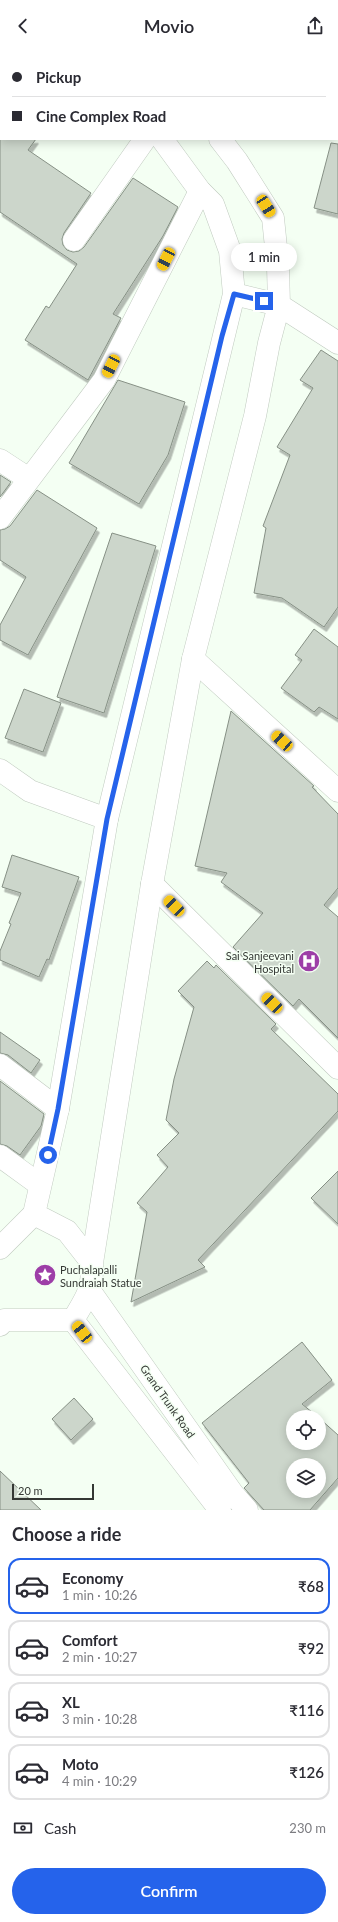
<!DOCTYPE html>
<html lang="en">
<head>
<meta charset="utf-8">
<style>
	body { margin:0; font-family:Lato,sans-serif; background:#f2f2f3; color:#2b2b33; height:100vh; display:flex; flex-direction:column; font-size:15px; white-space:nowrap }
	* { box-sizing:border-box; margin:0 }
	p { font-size:13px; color:#7c7c81 }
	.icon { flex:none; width:22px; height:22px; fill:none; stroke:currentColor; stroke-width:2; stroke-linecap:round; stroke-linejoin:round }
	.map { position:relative; height:1458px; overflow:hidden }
	.panel { display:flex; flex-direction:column; background:#fff; flex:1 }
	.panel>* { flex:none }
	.hud { position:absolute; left:0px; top:0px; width:338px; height:88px; box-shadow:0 2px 10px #0003; display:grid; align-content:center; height:88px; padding:0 12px; background:#fff }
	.buttons { position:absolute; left:286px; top:1358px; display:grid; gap:8px }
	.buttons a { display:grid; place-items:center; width:40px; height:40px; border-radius:50%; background:#fff; box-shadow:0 2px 10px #0003; font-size:20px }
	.scale { position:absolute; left:12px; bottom:10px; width:82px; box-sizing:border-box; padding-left:4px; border:2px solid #343834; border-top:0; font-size:11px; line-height:14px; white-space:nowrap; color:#343834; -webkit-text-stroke:3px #f4fff3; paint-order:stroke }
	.end { position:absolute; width:18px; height:18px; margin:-9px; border:5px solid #2563eb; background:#fff; box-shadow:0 0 0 2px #fff }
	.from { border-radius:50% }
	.bubble { position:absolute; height:28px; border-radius:14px; background:#fff; box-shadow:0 2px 10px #0003; font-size:13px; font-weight:600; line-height:28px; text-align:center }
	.car { position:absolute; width:12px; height:24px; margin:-12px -6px; border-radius:5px; box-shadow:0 0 3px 1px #0007; background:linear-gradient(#f5c518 24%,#345 0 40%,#f5c518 0 76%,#345 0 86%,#f5c518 0) }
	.hud b { display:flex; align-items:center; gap:14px; height:38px; font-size:15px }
	.hud b+b { border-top:1px solid #e1e1e2 }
	.hud i { width:10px; height:10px; background:#2b2b33 }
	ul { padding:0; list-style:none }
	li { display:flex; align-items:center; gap:12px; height:56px; margin:0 8px 6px; padding:0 4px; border:2px solid #e1e1e2; border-radius:12px }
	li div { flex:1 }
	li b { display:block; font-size:15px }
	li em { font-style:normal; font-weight:600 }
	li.selected { border-color:#2563eb }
	li>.icon { width:36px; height:36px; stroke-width:1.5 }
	h2 { padding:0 12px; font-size:18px; line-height:48px }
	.pay { display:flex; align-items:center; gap:10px; height:44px; padding:0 12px; font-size:15px }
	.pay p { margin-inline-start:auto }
	.action { display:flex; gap:8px; margin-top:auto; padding:8px 12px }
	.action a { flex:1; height:46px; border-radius:24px; background:#2563eb; color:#fff; font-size:16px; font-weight:600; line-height:46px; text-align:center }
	header { display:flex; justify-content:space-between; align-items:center; height:52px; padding:0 12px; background:#fff; font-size:18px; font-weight:600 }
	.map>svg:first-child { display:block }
	.building { fill:#ccd6cb; stroke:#869085; fill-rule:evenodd; filter:url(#shadow) }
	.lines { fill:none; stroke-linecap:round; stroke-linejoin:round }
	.street-casing { stroke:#c1cbc0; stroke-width:23 }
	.secondary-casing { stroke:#c1cbc0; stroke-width:23 }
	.street { stroke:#fff; stroke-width:22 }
	.secondary { stroke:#fff; stroke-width:22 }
	.route { stroke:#2563eb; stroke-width:5 }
	.labels { text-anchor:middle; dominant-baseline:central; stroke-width:3; stroke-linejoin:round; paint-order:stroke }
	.poi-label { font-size:11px; fill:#343834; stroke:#f4fff3; text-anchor:end }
	.street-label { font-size:11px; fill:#343834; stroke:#f4fff3 }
</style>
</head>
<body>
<header><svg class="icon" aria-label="back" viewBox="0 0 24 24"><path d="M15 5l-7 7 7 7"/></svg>Movio<svg class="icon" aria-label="share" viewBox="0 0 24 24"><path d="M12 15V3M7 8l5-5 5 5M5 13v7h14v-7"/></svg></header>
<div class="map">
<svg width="338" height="1458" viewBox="0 0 338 1458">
	<defs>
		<filter id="shadow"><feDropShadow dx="2.5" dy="4.5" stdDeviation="0" flood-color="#0004"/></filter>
	</defs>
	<rect width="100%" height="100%" fill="#f4fff3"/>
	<path class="building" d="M 0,87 L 36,87 L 28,98 L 91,141 L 64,181 L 62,187 L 63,193 L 67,198 L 73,200 L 79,199 L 84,195 L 133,126 L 178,155 L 163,184 L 113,262 L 121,266 L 88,328 L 25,288 L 46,254 L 49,256 L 77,212 L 0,160 Z
		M 331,91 L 338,92 L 338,162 L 314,156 Z
		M 321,298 L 338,309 L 338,555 L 324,575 L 282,546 L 254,541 L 266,476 L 263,474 L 290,403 L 277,395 L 313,336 L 300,328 Z
		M 118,328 L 185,350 L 168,403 L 139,452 L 69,411 Z
		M 0,423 L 11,430 L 0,445 Z
		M 37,438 L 97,476 L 28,603 L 0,588 L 0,573 L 26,525 L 0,508 L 0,478 L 5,477 L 10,474 Z
		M 112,481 L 156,494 L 104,661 L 57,645 Z
		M 314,577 L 338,595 L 338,667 L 319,655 L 314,660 L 281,636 L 302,608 L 295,603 Z
		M 24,637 L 61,651 L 43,700 L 5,686 Z
		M 231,659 L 314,734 L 312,735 L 338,762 L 338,836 L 324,853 L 338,865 L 338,986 L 299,947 L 293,954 L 233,895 L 263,861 L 221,830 L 227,821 L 195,814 Z
		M 12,803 L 79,825 L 49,908 L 47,907 L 39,925 L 0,908 L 0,899 L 11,872 L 9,871 L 21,841 L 2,835 Z
		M 207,909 L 214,916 L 216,913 L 276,972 L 271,977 L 338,1042 L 338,1059 L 198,1208 L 205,1215 L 131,1250 L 147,1160 L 137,1151 L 168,1115 L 157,1103 L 179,1081 L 166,1068 L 174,1027 L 194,955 L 178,939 Z
		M 0,980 L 40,1008 L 31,1021 L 8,1003 L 0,1001 Z
		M 0,1029 L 44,1062 L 41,1074 L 20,1103 L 7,1094 L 0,1092 Z
		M 338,1119 L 338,1172 L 311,1146 Z
		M 302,1290 L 332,1328 L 302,1352 L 318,1365 L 293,1365 L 293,1391 L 319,1391 L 319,1366 L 338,1383 L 338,1426 L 310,1458 L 264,1458 L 244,1436 L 249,1431 L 202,1371 ZM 293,1413 L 319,1413 L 319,1439 L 293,1439 Z
		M 74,1346 L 93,1367 L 71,1388 L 52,1367 Z
		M 0,1419 L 41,1458 L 0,1458 Z"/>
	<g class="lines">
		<g class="street-casing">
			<path id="street" d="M 74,188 L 145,87
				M 0,408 L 29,427
				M 0,466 L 104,328 L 200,139
				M 193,607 L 338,739
				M 0,718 L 30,739 L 107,767
				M 152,832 L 338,1016
				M 0,1013 L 58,1057
				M 0,1104 L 40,1133"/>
		</g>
		<g class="secondary-casing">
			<path id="secondary" d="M 87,0 L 88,1
				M 144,0 L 145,1
				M 234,242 L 279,253 L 338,291
				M 34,1162 L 67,1179 L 92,1211
				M 0,1196 L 34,1162 L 58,1057 L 107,767 L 234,242 L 230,199 L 213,152 L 200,139 L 162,87
				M 90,1239 L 233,1442 L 247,1458
				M 73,1268 L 220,1458
				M 0,1273 L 4,1268 L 73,1268 C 86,1246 93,1238 92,1211 L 152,832 L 193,607 L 255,364 L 269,291 L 279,253 L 278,215 L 273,166 L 237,109 L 220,87"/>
		</g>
		<use href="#street" class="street"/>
		<use href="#secondary" class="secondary"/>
	</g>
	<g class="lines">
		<path class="route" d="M 48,1103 L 58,1057 L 107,767 L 222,284 L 234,242 L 264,249"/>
	</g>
	<defs>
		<g id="hospital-disc" transform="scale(1.15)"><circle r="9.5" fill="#9d3ea7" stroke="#f4fff3"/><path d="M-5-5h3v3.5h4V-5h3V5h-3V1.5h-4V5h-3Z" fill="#fff"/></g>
		<g id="sight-disc" transform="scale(1.15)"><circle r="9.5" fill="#9d3ea7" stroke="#f4fff3"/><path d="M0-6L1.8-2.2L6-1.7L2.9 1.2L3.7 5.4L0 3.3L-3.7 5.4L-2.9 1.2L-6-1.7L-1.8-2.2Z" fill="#fff"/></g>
	</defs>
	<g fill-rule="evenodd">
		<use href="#hospital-disc" x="309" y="909"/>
		<use href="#sight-disc" x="45" y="1223"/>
	</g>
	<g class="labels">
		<g class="poi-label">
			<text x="294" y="903">Sai Sanjeevani<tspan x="294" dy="13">Hospital</tspan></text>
			<text x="60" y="1217" text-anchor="start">Puchalapalli<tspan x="60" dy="13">Sundraiah Statue</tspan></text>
		</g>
		<g class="street-label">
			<text transform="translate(168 1349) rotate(55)">Grand Trunk Road</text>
		</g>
	</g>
</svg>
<div class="buttons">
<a><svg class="icon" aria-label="locate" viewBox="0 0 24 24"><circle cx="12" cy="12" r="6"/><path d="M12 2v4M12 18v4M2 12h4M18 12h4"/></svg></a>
<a><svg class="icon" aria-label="layers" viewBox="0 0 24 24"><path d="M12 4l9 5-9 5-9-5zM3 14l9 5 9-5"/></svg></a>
</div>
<div class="scale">20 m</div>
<i class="end from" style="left:48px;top:1103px"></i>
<i class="end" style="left:264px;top:249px"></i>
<div class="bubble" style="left:231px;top:191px;width:66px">1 min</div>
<i class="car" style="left:266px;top:154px;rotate:147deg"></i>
<i class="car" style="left:166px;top:207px;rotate:207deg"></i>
<i class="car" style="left:111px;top:314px;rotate:207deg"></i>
<i class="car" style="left:282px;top:689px;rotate:312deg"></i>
<i class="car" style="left:174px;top:854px;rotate:315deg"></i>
<i class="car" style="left:272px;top:951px;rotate:314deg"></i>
<i class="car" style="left:82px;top:1280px;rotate:322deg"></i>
<div class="hud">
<b><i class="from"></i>Pickup</b>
<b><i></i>Cine Complex Road</b>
</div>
</div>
<section class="panel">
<h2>Choose a ride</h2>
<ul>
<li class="selected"><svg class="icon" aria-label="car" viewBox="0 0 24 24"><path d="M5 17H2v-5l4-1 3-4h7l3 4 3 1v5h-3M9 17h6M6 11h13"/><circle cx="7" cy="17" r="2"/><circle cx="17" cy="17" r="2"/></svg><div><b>Economy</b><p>1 min · 10:26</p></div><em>₹68</em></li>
<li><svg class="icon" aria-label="car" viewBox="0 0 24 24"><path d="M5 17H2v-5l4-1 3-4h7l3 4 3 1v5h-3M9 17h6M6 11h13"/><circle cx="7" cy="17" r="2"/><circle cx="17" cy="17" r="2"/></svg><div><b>Comfort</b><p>2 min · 10:27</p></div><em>₹92</em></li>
<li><svg class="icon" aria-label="car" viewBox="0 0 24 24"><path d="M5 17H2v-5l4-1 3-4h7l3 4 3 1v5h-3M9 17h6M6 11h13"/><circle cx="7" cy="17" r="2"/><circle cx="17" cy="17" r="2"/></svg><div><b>XL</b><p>3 min · 10:28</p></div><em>₹116</em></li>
<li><svg class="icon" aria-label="car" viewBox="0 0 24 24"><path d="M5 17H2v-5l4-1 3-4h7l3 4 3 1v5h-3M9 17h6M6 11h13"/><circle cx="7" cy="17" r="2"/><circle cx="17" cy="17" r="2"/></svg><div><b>Moto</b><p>4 min · 10:29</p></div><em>₹126</em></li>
</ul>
<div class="pay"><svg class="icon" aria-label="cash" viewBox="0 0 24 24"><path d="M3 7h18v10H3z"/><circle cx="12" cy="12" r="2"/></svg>Cash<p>230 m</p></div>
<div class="action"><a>Confirm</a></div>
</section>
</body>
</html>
